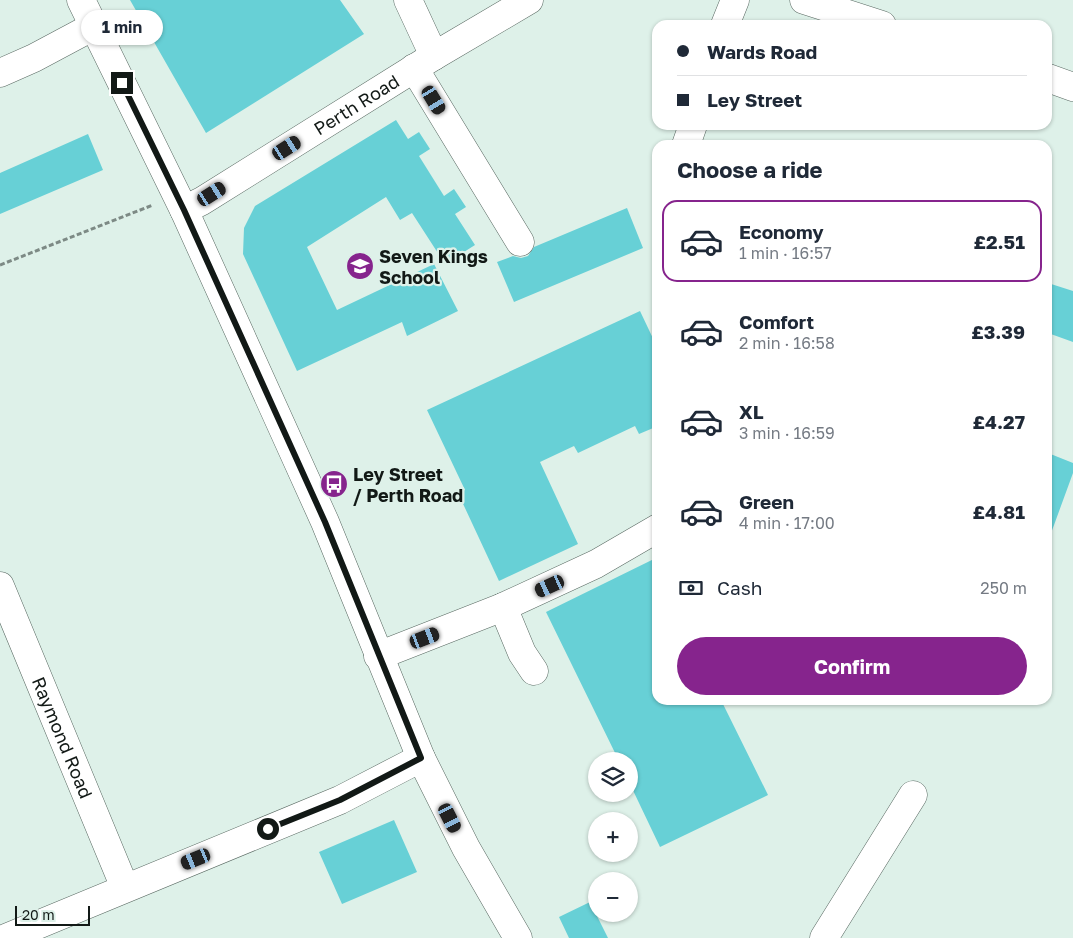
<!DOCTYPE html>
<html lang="en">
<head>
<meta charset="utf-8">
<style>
	body { margin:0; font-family:"Golos Text",sans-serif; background:#f2f2f3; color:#1f2937; height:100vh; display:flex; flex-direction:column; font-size:19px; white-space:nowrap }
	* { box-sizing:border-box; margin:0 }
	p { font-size:16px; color:#747a83 }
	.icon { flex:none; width:28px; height:28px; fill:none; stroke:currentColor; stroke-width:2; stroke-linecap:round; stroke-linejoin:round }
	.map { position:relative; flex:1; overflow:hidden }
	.panel { position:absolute; left:652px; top:140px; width:400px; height:565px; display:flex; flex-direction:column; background:#fff; border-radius:15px; box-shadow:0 1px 4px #0004 }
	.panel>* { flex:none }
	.banner { position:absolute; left:652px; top:20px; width:400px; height:110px; border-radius:15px; box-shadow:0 1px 4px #0004; display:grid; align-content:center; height:110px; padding:0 25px; background:#fff }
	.tools { position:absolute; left:588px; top:752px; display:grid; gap:10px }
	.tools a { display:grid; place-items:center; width:50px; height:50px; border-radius:50%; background:#fff; box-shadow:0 1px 4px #0004; font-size:25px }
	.scale { position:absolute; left:15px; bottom:12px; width:75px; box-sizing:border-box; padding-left:5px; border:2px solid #121916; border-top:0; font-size:14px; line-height:18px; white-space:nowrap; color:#121916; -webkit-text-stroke:4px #def1e9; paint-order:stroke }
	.end { position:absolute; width:22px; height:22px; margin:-11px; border:6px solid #121916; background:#fff; box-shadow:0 0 0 2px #fff }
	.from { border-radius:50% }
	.bubble { position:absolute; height:35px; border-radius:18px; background:#fff; box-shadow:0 1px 4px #0004; font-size:16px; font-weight:700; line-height:35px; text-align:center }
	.car { position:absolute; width:15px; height:30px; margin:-15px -8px; border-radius:6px; box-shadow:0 0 4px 1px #0007; background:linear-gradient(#222 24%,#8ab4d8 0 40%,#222 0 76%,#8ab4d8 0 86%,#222 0) }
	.banner b { display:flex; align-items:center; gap:18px; height:48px; font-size:19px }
	.banner b+b { border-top:1px solid #e0e1e3 }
	.banner i { width:12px; height:12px; background:#1f2937 }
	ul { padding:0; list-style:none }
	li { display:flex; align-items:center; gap:15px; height:82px; margin:0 10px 8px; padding:0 15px; border:2px solid transparent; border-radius:15px }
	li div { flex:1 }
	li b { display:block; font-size:19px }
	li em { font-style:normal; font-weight:700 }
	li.selected { border-color:#86248d }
	li>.icon { width:45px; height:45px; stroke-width:1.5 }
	h2 { padding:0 25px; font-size:22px; line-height:60px }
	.pay { display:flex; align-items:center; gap:12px; height:55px; padding:0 25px; font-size:19px }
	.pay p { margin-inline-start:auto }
	.button { display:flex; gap:10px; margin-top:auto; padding:10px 25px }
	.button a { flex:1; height:58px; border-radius:30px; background:#86248d; color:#fff; font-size:20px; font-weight:700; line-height:58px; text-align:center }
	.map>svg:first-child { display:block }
	.building { fill:#67d0d6 }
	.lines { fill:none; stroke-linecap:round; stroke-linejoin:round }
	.minor-casing { stroke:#596962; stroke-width:29 }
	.path { stroke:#7d8a85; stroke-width:3; stroke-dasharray:5 2.5; stroke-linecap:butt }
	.minor { stroke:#fff; stroke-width:28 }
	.route { stroke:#121916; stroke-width:6 }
	.labels { text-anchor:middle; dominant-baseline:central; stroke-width:4.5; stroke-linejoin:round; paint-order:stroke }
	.street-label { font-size:18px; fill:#121916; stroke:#def1e9 }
	.poi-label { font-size:18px; font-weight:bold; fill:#121916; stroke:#def1e9; text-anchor:start }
</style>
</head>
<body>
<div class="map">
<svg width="1073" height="938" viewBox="0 0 1073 938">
	<rect width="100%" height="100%" fill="#def1e9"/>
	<path class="building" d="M 130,0 L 340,0 L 364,34 L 206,133 Z
		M 396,120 L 408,139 L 419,132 L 430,149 L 419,156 L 444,196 L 454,189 L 466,207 L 455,214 L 475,245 L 445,264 L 412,213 L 400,220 L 386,197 L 307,247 L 337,310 L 434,264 L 458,311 L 407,336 L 402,322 L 297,371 L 243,254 L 244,228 L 255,206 Z
		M 88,134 L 103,170 L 0,214 L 0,173 Z
		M 627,208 L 643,248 L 514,302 L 497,262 L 513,256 L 521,258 L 528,256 L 534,247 Z
		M 1048,283 L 1073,291 L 1073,342 L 1048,333 Z
		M 640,311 L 658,349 L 658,426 L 639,434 L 635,426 L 578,453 L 574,446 L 540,462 L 578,544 L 499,581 L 458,493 L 465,490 L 427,410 Z
		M 1048,453 L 1073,463 L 1073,473 L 1050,536 L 1048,536 Z
		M 658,557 L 658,700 L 721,700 L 768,795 L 660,847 L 629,782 L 629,761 L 619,761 L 546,612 Z
		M 394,820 L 417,872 L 342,904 L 319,852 Z
		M 590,902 L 608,938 L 569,938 L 559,917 Z"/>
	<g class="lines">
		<g class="minor-casing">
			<g id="minor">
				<path d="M 81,0 L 184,210 L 325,522 L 421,758 L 466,848 L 518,938"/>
				<path d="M 408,0 L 434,56"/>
				<path d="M 804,0 L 882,25"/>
				<path d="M 725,25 L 735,0"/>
				<path d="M 414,68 L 520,242"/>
				<path d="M 0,73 L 34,58 L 94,26"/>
				<path d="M 1048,78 L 1073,87"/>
				<path d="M 686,145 L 693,125"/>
				<path id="s1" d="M 184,210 L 202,201 L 434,56 L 529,0"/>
				<path id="s2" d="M 0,586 L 125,888"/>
				<path d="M 503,607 L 522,653 L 534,671"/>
				<path d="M 378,656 L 503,607 L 596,564 L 658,528"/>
				<path d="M 6,938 L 340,800 L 421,758"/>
				<path d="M 824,938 L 913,795"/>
			</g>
		</g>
		<path class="path" d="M 0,265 L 153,205"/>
		<use href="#minor" class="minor"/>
	</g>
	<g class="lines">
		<path class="route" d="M 122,83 L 184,210 L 325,522 L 421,758 L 340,800 L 268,829"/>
	</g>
	<defs>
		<g id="school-disc" transform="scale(1.4375)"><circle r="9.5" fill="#86248d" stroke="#def1e9"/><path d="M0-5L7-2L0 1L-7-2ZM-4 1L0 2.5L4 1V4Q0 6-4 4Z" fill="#fff"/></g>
		<g id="bus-disc" transform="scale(1.4375)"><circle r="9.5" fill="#86248d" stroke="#def1e9"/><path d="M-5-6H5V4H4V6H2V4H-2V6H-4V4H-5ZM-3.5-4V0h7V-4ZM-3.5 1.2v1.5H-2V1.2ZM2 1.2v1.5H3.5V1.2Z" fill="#fff"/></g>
	</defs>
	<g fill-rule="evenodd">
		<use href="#school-disc" x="360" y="266"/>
		<use href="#bus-disc" x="334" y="484"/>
	</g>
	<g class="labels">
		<g class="street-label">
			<text stroke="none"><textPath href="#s1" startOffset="202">Perth Road</textPath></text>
			<text stroke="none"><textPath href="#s2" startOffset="164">Raymond Road</textPath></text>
		</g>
		<g class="poi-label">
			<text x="379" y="256">Seven Kings<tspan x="379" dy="21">School</tspan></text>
			<text x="353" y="474">Ley Street<tspan x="353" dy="21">/ Perth Road</tspan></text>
		</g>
	</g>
</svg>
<div class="tools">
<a><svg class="icon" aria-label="layers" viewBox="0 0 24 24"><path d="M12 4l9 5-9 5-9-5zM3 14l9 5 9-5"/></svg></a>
<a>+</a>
<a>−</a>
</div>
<div class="scale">20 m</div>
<i class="end from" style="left:268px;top:829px"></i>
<i class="end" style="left:122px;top:83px"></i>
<div class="bubble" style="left:81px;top:10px;width:82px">1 min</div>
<i class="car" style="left:434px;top:100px;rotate:149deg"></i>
<i class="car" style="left:287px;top:148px;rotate:58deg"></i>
<i class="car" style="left:212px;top:194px;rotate:58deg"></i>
<i class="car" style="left:550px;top:586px;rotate:245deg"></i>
<i class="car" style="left:425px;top:638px;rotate:69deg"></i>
<i class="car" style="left:450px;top:818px;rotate:153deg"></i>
<i class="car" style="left:196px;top:859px;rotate:248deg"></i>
<div class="banner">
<b><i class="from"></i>Wards Road</b>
<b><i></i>Ley Street</b>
</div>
<section class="panel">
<h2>Choose a ride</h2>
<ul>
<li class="selected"><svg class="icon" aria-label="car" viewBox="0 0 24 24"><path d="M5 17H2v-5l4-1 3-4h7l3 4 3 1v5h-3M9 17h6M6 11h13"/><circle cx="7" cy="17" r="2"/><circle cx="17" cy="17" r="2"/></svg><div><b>Economy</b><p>1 min · 16:57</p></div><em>£2.51</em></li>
<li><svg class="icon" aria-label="car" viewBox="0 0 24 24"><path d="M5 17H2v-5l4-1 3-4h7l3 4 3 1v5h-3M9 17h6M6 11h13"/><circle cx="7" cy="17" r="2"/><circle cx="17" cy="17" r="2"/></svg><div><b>Comfort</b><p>2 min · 16:58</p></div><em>£3.39</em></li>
<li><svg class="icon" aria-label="car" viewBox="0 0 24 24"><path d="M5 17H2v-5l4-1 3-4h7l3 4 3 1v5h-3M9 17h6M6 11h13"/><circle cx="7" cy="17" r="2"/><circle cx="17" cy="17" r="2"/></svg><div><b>XL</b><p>3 min · 16:59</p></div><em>£4.27</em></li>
<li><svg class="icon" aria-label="car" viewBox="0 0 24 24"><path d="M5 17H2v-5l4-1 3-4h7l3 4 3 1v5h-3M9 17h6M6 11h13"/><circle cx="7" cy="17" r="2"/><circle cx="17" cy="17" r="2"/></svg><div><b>Green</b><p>4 min · 17:00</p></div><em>£4.81</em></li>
</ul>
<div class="pay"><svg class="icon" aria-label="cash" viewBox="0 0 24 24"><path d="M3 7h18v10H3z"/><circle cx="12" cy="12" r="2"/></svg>Cash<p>250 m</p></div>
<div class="button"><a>Confirm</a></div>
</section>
</div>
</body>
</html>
